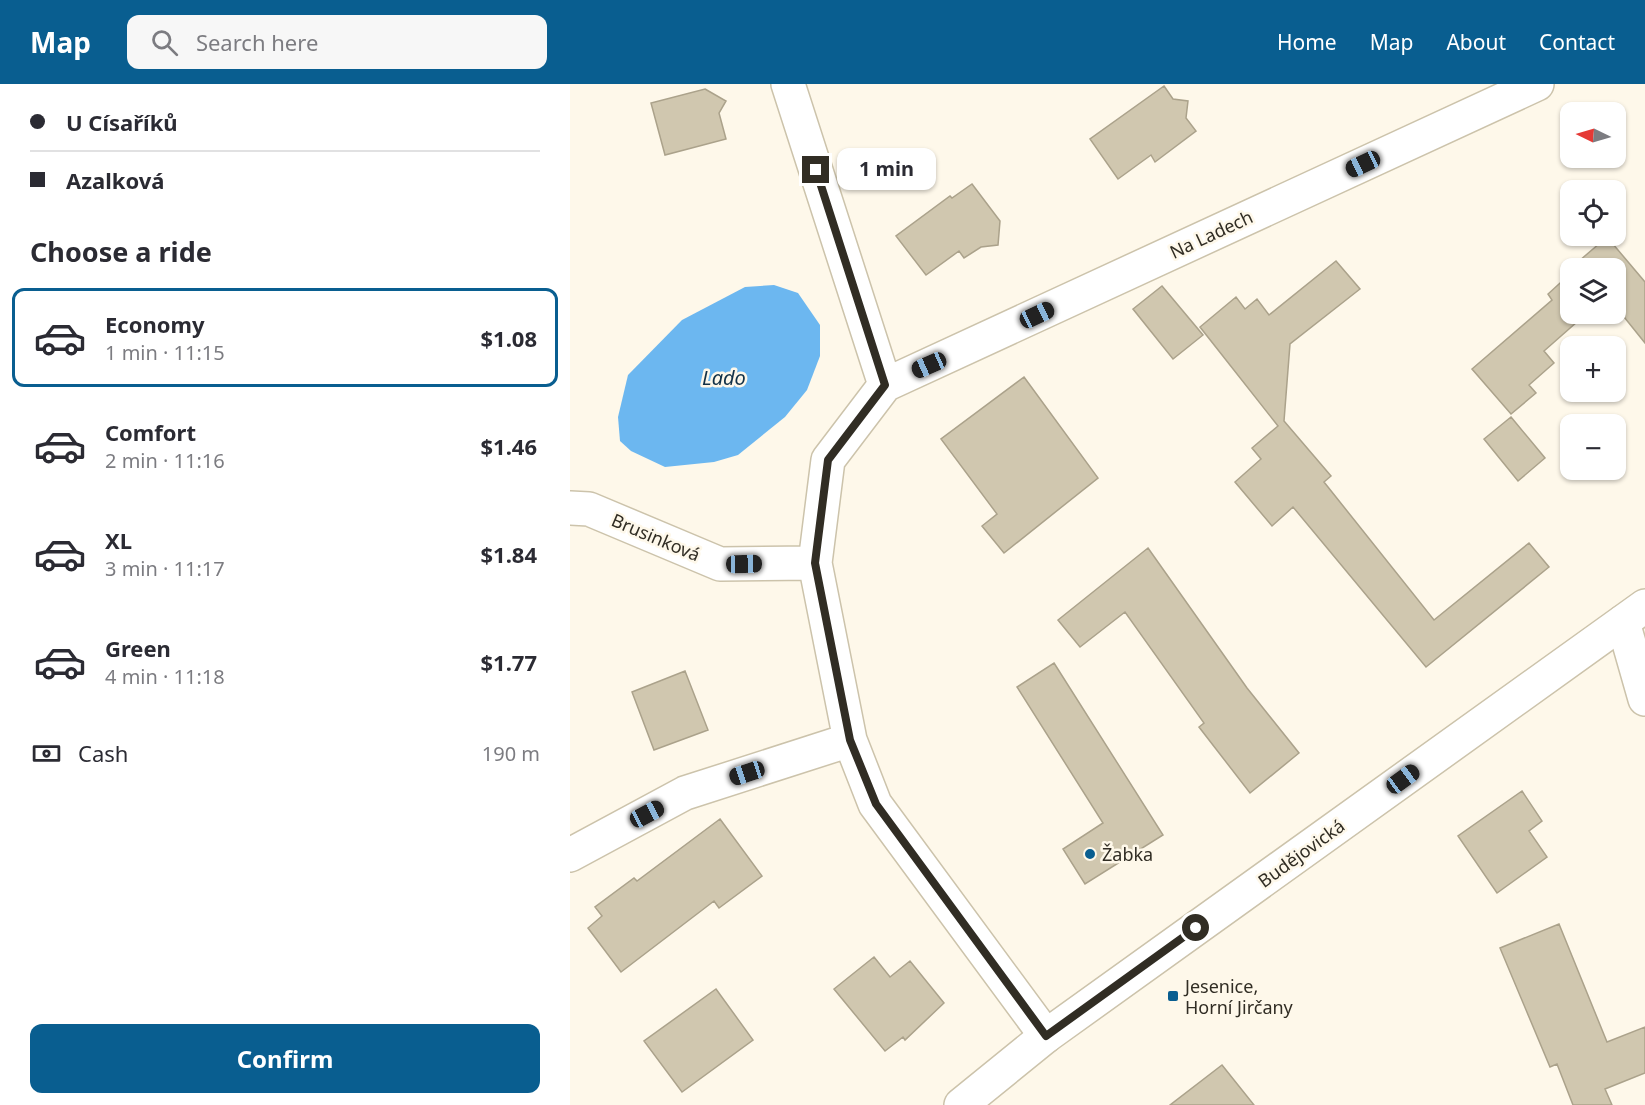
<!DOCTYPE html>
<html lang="en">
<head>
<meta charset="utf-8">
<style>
	body { margin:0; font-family:"Noto Sans",sans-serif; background:#f7f7f7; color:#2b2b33; height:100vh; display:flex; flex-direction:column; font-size:22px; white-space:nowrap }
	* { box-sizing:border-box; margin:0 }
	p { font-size:20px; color:#7c7c81 }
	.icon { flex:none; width:33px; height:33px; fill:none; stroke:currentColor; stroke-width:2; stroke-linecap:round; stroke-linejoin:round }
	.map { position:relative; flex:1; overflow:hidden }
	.drawer { display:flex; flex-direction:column; background:#fff; width:570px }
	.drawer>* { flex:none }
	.guide { display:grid; align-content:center; height:132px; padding:0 30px; background:#fff }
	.needle { width:39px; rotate:275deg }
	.fabs { position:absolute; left:990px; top:18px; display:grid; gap:12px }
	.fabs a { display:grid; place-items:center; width:66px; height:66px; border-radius:12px; background:#fff; box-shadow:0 2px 4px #0004; font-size:30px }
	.end { position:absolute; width:27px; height:27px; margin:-14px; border:8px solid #312d24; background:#fff; box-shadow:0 0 0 3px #fff }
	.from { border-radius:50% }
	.bubble { position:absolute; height:42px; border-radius:12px; background:#fff; box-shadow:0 2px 4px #0004; font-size:20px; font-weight:700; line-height:42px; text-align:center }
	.car { position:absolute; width:18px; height:36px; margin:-18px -9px; border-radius:8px; box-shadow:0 0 4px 2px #0007; background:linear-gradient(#222 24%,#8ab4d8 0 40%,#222 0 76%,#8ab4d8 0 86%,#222 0) }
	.guide b { display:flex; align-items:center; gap:21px; height:57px; font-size:22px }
	.guide b+b { border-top:2px solid #e1e1e2 }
	.guide i { width:15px; height:15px; background:#2b2b33 }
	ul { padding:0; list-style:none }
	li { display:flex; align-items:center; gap:18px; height:99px; margin:0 12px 9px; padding:0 18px; border:3px solid transparent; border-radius:12px }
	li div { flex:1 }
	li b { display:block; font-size:22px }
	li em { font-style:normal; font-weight:700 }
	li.selected { border-color:#095e90 }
	li>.icon { width:54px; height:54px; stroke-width:1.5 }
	h2 { padding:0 30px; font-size:27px; line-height:72px }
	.pay { display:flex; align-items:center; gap:15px; height:66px; padding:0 30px; font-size:22px }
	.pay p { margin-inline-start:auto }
	.action { display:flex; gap:12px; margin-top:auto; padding:12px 30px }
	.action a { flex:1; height:69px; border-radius:12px; background:#095e90; color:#fff; font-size:24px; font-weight:700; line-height:69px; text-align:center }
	header { display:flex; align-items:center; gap:36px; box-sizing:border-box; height:84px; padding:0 30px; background:#095e90; color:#fff }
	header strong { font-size:28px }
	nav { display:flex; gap:33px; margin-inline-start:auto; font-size:21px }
	.search { width:420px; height:54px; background:#f7f7f7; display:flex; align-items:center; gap:15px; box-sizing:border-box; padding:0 21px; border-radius:12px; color:#7c7c81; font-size:22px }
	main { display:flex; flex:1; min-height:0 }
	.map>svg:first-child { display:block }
	.water { fill:#6cb7f0 }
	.building { fill:#d0c7af; stroke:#aba28b; stroke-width:1.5 }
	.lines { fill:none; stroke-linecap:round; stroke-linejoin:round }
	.minor-casing { stroke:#ccc3ab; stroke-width:36 }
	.major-casing { stroke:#ccc3ab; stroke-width:36 }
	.minor { stroke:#fff; stroke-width:33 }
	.major { stroke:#fff; stroke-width:33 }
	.route { stroke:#312d24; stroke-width:8 }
	.poi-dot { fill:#095e90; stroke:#fef8ea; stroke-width:2 }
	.labels { text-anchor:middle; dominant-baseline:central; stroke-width:5; stroke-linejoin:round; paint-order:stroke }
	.street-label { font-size:18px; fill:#312d24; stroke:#fef8ea }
	.poi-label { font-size:18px; fill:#312d24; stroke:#fef8ea; text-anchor:start }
	.water-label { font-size:20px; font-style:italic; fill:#113148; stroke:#fef8ea }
</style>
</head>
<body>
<header>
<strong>Map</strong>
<div class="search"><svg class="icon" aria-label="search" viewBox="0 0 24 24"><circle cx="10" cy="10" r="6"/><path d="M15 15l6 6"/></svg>Search here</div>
<nav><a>Home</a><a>Map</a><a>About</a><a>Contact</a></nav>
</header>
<main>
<section class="drawer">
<div class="guide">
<b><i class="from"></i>U Císaříků</b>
<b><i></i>Azalková</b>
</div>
<h2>Choose a ride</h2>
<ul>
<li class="selected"><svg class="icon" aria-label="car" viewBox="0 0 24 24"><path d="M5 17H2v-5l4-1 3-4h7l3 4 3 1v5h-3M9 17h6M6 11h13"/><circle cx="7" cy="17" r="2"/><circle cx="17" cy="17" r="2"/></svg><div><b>Economy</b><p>1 min · 11:15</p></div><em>$1.08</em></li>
<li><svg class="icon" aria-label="car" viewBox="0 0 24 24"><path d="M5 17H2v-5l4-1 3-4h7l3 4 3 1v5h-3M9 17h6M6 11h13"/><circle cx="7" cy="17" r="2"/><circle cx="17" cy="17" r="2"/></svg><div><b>Comfort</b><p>2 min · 11:16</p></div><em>$1.46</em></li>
<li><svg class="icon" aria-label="car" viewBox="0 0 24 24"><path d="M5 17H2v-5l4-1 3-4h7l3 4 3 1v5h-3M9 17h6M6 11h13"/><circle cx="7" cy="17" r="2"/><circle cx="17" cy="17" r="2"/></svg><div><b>XL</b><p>3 min · 11:17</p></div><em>$1.84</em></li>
<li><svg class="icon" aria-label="car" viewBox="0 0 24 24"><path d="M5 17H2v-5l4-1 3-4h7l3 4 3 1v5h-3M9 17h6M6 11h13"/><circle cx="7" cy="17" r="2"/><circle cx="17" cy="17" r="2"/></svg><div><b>Green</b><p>4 min · 11:18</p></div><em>$1.77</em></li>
</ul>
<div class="pay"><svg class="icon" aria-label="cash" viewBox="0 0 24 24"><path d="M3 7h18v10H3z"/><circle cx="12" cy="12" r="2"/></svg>Cash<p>190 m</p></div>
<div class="action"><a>Confirm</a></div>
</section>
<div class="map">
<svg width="1075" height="1021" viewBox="0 0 1075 1021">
	<rect width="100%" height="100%" fill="#fef8ea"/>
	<path class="water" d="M 204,201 L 228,209 L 250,241 L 250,272 L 237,306 L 215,333 L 168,371 L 144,378 L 95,383 L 61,367 L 50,357 L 48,333 L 58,291 L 112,236 L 175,203 Z"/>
	<path class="building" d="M 594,2 L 603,15 L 618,17 L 616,34 L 626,47 L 585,78 L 581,71 L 548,95 L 520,55 Z
		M 135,5 L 156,17 L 149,29 L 156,55 L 95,71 L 81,19 Z
		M 402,100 L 430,137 L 428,161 L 411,163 L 394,174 L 389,167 L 356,191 L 326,152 L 380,112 L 382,114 Z
		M 1037,153 L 1075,198 L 1075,259 L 1046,223 L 1046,184 L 1007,184 L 1012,181 L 1009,177 Z
		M 766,177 L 790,205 L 720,260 L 714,337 L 761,392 L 754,398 L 864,536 L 959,459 L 979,483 L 856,583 L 723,423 L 702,442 L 665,398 L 691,375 L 682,364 L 708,342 L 630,243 L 666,213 L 675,225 L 687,215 L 699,231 Z
		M 1000,190 L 1000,230 L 1016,230 L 974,267 L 984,279 L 959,301 L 966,309 L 941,330 L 902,285 L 982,216 L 978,210 Z
		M 592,202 L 633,251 L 603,275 L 563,225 Z
		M 454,293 L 528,394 L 434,469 L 412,442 L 427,430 L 371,355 Z
		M 941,333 L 975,374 L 948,397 L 914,355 Z
		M 578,464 L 677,604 L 729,669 L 680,709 L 629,643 L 634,639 L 555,528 L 510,563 L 488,536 Z
		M 484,579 L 593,751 L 515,800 L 493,765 L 533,739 L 447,603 Z
		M 115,587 L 138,646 L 84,666 L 62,608 Z
		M 952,707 L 972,737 L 959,747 L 977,773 L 927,809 L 888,752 Z
		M 150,735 L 192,792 L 149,824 L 144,817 L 51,888 L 18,844 L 32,832 L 25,823 L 64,794 L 67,797 Z
		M 989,840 L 1037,958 L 1075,943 L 1075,989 L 1035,1005 L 1042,1021 L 1003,1021 L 987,980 L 980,983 L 930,864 Z
		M 304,873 L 320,893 L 340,877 L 374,919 L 335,956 L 333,953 L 315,967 L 264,905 Z
		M 146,905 L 183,956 L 112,1008 L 74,957 Z
		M 652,981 L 684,1021 L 600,1021 Z"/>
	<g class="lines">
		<g class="minor-casing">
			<path id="minor" d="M 218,0 L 315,301
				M 0,424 L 19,425 L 150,480 L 245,479
				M 1053,538 L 1075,615
				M 0,771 L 115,709 L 280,656
				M 476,952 L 305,720 L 280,656 L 245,479 L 258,376 L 315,301 L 967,0"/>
		</g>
		<g class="major-casing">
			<path id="major" d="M 391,1021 L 476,952 L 1075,522"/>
		</g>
		<use href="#minor" class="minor"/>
		<use href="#major" class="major"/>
	</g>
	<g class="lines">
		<path class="route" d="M 246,86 L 315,301 L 258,376 L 245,479 L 280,656 L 306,720 L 476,952 L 626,844"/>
	</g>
	<g class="poi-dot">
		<circle cx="520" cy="770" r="6"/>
		<rect x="597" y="906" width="12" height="12" rx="3"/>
	</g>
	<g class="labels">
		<g class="street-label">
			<text transform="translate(641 150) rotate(-25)">Na Ladech</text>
			<text transform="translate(86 453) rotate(23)">Brusinková</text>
			<text transform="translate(731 769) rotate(-36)">Budějovická</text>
		</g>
		<g class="poi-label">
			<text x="532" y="770">Žabka</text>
			<text x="615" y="902">Jesenice,<tspan x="615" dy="21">Horní Jirčany</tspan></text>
		</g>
		<g class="water-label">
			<text x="154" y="293">Lado</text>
		</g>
	</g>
</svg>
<div class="fabs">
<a><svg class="needle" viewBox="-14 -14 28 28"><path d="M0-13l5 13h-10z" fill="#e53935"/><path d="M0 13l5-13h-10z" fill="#7c7c81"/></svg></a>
<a><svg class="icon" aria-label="locate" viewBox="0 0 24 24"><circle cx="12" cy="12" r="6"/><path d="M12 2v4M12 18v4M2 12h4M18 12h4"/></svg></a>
<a><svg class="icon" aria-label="layers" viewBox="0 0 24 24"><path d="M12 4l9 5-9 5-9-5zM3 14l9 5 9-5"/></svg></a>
<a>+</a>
<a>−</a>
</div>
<i class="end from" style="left:626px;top:844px"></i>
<i class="end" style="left:246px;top:86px"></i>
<div class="bubble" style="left:267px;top:64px;width:99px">1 min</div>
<i class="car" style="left:793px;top:80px;rotate:245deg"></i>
<i class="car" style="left:467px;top:231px;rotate:65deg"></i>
<i class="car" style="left:359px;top:281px;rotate:246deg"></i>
<i class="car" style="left:174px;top:480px;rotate:89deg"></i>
<i class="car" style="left:177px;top:689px;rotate:252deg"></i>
<i class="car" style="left:833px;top:695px;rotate:54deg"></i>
<i class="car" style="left:77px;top:730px;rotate:62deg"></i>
</div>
</main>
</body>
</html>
